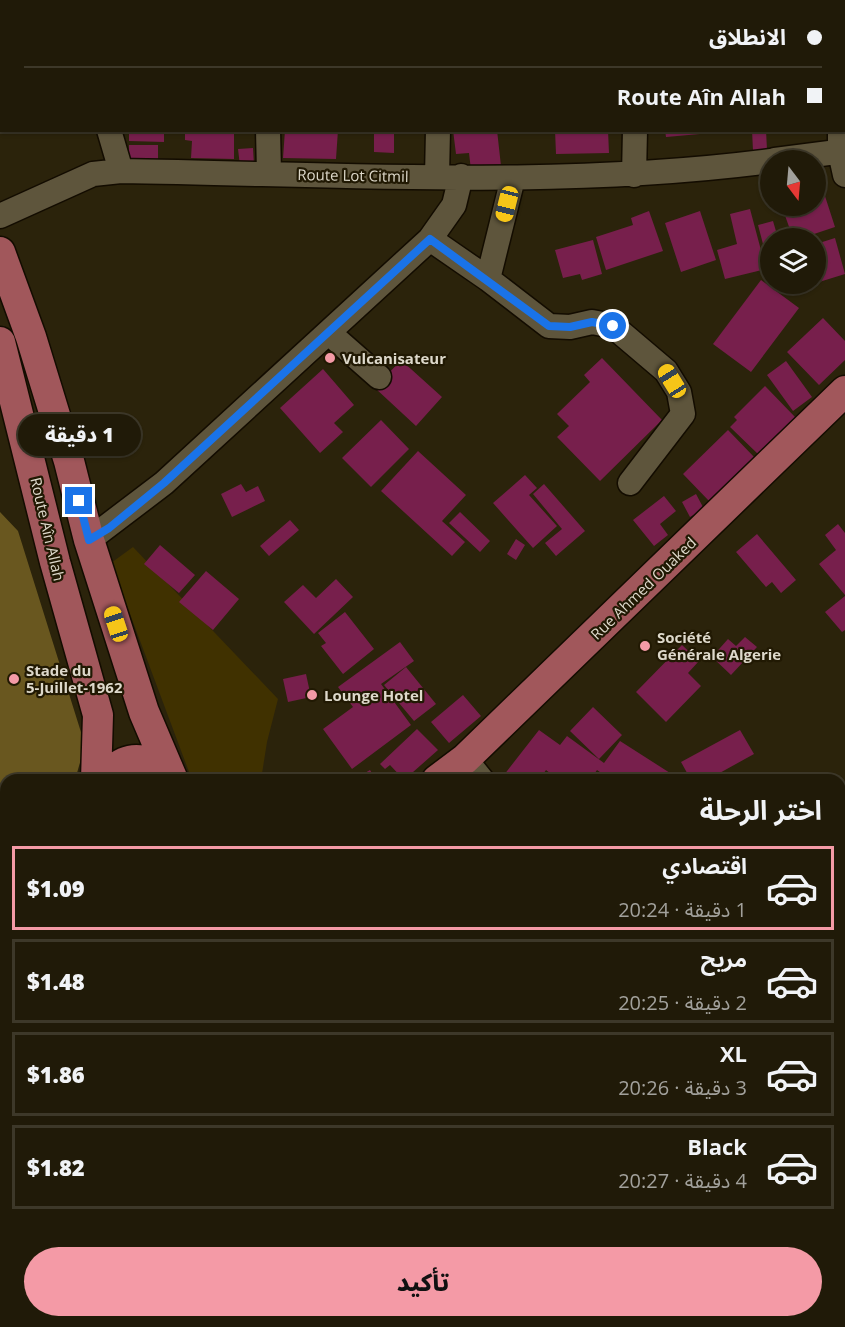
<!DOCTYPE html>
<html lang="ar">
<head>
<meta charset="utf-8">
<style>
	body { margin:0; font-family:"Open Sans","Noto Sans Arabic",sans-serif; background:#2d2716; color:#f1f3f6; direction:rtl; height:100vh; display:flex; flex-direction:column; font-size:22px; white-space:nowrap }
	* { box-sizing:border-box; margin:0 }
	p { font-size:20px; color:#a2a19c }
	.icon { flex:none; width:33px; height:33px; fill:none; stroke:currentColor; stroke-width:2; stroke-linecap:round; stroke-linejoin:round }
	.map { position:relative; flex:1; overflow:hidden; direction:ltr }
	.sheet { position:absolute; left:0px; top:774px; width:846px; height:554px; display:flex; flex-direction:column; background:#201a08; border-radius:18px 18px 0 0; box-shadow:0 2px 4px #0004,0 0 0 2px #3d3829; direction:rtl }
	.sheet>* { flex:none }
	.banner { position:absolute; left:0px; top:0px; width:846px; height:132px; box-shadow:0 2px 4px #0004,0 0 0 2px #3d3829; direction:rtl; display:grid; align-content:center; height:132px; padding:0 24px; background:#201a08 }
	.needle { width:39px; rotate:164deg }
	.controls { position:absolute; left:760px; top:150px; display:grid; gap:12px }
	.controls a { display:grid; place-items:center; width:66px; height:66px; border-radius:50%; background:#201a08; box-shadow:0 2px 4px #0004,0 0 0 2px #3d3829; font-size:30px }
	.end { position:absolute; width:27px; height:27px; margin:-14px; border:8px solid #1a73e8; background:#fff; box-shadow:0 0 0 3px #fff }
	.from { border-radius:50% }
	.bubble { position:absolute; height:42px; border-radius:21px; background:#201a08; box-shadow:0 2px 4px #0004,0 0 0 2px #3d3829; font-size:20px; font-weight:800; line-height:42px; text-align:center; direction:rtl }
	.car { position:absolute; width:18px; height:36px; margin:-18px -9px; border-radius:8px; box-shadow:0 0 4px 2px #0007; background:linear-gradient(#f5c518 24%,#345 0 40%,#f5c518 0 76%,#345 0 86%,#f5c518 0) }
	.banner b { display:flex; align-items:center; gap:21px; height:57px; font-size:22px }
	.banner b+b { border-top:2px solid #3d3829 }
	.banner i { width:15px; height:15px; background:#f1f3f6 }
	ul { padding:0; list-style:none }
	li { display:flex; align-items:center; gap:18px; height:84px; margin:0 12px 9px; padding:0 12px; border:3px solid #3d3829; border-radius:0px }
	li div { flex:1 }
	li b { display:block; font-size:22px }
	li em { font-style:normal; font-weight:800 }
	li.on { border-color:#f49aa6 }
	li>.icon { width:54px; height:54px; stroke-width:1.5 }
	h2 { padding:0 24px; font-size:27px; line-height:72px }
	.cta { display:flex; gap:12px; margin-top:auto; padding:12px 24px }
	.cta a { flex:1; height:69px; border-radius:36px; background:#f49aa6; color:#111; font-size:24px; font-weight:800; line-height:69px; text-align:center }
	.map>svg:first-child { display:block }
	.green { fill:#403100 }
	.forest { fill:#69571f }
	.building { fill:#771f4c }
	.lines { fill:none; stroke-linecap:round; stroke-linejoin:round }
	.minor-casing { stroke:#130c00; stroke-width:27 }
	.major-casing { stroke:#130c00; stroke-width:33 }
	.minor { stroke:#5e553c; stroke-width:24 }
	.major { stroke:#a1575b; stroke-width:30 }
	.route { stroke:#1a73e8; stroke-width:8 }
	.poi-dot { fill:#f49aa6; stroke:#211903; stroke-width:2 }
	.labels { text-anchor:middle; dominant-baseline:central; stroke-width:4.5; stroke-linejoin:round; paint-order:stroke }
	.street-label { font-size:15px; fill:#ded9cb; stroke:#211903 }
	.poi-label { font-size:15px; font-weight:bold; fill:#ded9cb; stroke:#211903; text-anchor:start }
</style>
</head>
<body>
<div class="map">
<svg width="845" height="1327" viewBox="0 0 845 1327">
	<rect width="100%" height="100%" fill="#2b230b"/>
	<path class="green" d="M 133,547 L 278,699 L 267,742 L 261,780 L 192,780 L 111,563 Z"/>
	<path class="forest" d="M 0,512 L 18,531 L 85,745 L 75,780 L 6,780 L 5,1025 L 0,984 Z"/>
	<path class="building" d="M 129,130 L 164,130 L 164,142 L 129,141 Z
		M 185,130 L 234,130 L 234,159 L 191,158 L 192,141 L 185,140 Z
		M 285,130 L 338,130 L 336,159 L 283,158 Z
		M 374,130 L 394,130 L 394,153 L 374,152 Z
		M 453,130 L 497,130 L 501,166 L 471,170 L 469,153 L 456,154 Z
		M 555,130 L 608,130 L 609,153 L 556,154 Z
		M 665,130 L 700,130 L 700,134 L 666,137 Z
		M 752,130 L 766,130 L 767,150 L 753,151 Z
		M 129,145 L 158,145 L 158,167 L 129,167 Z
		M 253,148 L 254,165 L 240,166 L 238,149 Z
		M 824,193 L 835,227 L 802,238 L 793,238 L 782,207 L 816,206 L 816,196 Z
		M 750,209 L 766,269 L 725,279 L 717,250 L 737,244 L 730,214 Z
		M 649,211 L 663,251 L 606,270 L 596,237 L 633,225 L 631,218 Z
		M 700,211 L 716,260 L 681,272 L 665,223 Z
		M 773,221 L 778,238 L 771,238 L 771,241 L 763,244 L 758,225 Z
		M 835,238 L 845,274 L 816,283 L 816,244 Z
		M 593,240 L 602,274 L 582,280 L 580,274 L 563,278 L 555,250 Z
		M 761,280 L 799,308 L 751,372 L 713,344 Z
		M 823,318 L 845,341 L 845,360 L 819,385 L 787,352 Z
		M 602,358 L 662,420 L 600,481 L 557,437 L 569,426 L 557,414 L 590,382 L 584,375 Z
		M 401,360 L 442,397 L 416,426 L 375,388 Z
		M 786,361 L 812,397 L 793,411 L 767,375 Z
		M 323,369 L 354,405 L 334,423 L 343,432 L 320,453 L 280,408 Z
		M 765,386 L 796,418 L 759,455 L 730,427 L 737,420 L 734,417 Z
		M 381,420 L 409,449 L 371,487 L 342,458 Z
		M 728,430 L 756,459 L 710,502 L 683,474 Z
		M 418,451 L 466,495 L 442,521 L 465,542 L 452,556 L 381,491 Z
		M 525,475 L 537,488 L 529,495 L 557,526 L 533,548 L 493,503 Z
		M 241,484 L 246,492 L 258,486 L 265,501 L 232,517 L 221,494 Z
		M 544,484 L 585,531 L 556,556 L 545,543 L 562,529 L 533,494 Z
		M 696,494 L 704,509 L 690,517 L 682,502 Z
		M 664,496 L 676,511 L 660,524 L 668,535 L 654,546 L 633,520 Z
		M 460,512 L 490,541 L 480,552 L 449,523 Z
		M 290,520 L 299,530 L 269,556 L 260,546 Z
		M 838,524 L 845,533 L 845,595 L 819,564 L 836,550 L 825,535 Z
		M 757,534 L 796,580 L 781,593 L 772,582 L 766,587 L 736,552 Z
		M 516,539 L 525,545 L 516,560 L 507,554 Z
		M 160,545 L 195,575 L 179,593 L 144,564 Z
		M 206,571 L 239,599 L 213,630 L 179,602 Z
		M 336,579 L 353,597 L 314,634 L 284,602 L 303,585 L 316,598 Z
		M 845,596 L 845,630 L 842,632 L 825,612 Z
		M 345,612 L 374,649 L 343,674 L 321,646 L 326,643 L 318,633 Z
		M 745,637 L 757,647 L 731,675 L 712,657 L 728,639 L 736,646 Z
		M 400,642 L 414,661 L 381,684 L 411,725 L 352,769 L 323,729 L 353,707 L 338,687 Z
		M 682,645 L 699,661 L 688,673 L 701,686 L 666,722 L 636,692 Z
		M 406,667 L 436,704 L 414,721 L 384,685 Z
		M 306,674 L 311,697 L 288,702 L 283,679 Z
		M 463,695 L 481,716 L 449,743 L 431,722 Z
		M 593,707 L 622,735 L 599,759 L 570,731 Z
		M 417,729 L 438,750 L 404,780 L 390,765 L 385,769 L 380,764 Z
		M 539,730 L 560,745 L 567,736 L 604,763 L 620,741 L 681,780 L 611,780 L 597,770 L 590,780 L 559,780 L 546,770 L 539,780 L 500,780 Z
		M 740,730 L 754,754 L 707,780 L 691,780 L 681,762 Z
		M 370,770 L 376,780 L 360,780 L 358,777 Z
		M 845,866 L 845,922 L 840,925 L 840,870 Z
		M 845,970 L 845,990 L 840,983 L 840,974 Z
		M 845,1222 L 845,1247 L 840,1248 L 840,1223 Z
		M 48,1322 L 151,1322 L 151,1327 L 49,1327 Z
		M 161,1322 L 173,1322 L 173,1327 L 161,1327 Z
		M 209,1322 L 257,1322 L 257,1327 L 210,1327 Z
		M 377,1322 L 405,1322 L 407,1327 L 375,1327 L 378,1325 Z"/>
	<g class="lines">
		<g class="minor-casing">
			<path id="minor" d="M 74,0 L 74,2
				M 265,0 L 265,2
				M 839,0 L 839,2
				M 439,2 L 439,0
				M 635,2 L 635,0
				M 109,130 L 121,171
				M 268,130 L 269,173
				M 840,130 L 840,152 L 845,175
				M 775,160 L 845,151
				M 634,175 L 635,130
				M 437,177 L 438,130
				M 513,178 L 488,279 L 549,326 L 570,327 L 592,322 L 613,326 L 666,371 L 679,392 L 683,414 L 630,483
				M 0,216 L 93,174 L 121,171 C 337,174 556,189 771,161
				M 430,239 L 488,279
				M 329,333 L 379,377
				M 89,540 L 164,483 L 430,239 L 454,205 L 461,176
				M 465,759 L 482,780
				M 840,934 L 845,930
				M 840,1018 L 845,1020
				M 0,1275 L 6,1275
				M 840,1301 L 845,1299
				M 299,1322 L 299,1327
				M 536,1322 L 538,1327"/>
		</g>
		<g class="major-casing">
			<path id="major" d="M 0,252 L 31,337 L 69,461 L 89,540 L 144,712 L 173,780
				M 0,342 L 55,562 L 98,715 L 96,780
				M 104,780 C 124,754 141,757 168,768
				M 437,780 L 465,759 L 845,391
				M 0,1080 L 6,1066
				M 0,1142 L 6,1124"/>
		</g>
		<use href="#minor" class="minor"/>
		<use href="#major" class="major"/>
	</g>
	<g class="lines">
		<path class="route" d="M 79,501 L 89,540 L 109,528 L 164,483 L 430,239 L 549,326 L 570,327 L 592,322 L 613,326"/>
	</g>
	<g class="poi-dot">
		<circle cx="330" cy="358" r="6"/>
		<circle cx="645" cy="646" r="6"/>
		<circle cx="14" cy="679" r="6"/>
		<circle cx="312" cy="695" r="6"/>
	</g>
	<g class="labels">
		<g class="street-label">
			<text transform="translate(353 175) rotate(1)">Route Lot Citmil</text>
			<text transform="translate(48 529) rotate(77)">Route Aîn Allah</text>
			<text transform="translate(643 588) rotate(-44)">Rue Ahmed Ouaked</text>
		</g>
		<g class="poi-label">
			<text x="342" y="358">Vulcanisateur</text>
			<text x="657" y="637">Société<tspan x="657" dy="17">Générale Algerie</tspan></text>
			<text x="26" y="670">Stade du<tspan x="26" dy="17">5-Juillet-1962</tspan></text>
			<text x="324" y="695">Lounge Hotel</text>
		</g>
	</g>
</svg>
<div class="controls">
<a><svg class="needle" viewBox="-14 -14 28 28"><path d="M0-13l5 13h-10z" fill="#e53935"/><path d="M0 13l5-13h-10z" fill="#a2a19c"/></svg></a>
<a><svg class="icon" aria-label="layers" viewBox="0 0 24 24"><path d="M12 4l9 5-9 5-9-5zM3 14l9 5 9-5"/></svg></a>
</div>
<i class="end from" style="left:613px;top:326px"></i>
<i class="end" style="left:79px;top:501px"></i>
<div class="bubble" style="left:18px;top:414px;width:123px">1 دقيقة</div>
<i class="car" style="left:507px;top:204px;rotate:194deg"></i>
<i class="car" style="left:672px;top:381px;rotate:328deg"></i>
<i class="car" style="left:116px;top:624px;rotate:342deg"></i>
<div class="banner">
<b><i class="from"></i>الانطلاق</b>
<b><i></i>Route Aîn Allah</b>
</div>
<section class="sheet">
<h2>اختر الرحلة</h2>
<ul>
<li class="on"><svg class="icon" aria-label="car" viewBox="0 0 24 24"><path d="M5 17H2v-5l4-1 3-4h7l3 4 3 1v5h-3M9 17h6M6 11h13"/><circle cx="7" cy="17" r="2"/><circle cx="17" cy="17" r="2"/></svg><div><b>اقتصادي</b><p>1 دقيقة · 20:24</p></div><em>$1.09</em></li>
<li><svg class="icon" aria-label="car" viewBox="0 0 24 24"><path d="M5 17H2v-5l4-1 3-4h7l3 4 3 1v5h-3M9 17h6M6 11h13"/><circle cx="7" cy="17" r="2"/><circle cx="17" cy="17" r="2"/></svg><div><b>مريح</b><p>2 دقيقة · 20:25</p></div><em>$1.48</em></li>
<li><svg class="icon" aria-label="car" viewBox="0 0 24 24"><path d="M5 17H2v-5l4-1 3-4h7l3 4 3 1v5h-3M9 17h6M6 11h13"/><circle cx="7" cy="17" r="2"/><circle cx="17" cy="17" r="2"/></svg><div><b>XL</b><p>3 دقيقة · 20:26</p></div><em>$1.86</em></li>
<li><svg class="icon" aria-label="car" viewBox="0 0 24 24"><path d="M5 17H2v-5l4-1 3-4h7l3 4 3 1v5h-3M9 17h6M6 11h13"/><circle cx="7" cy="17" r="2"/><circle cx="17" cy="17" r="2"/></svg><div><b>Black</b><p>4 دقيقة · 20:27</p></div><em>$1.82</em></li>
</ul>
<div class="cta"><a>تأكيد</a></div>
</section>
</div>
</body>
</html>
